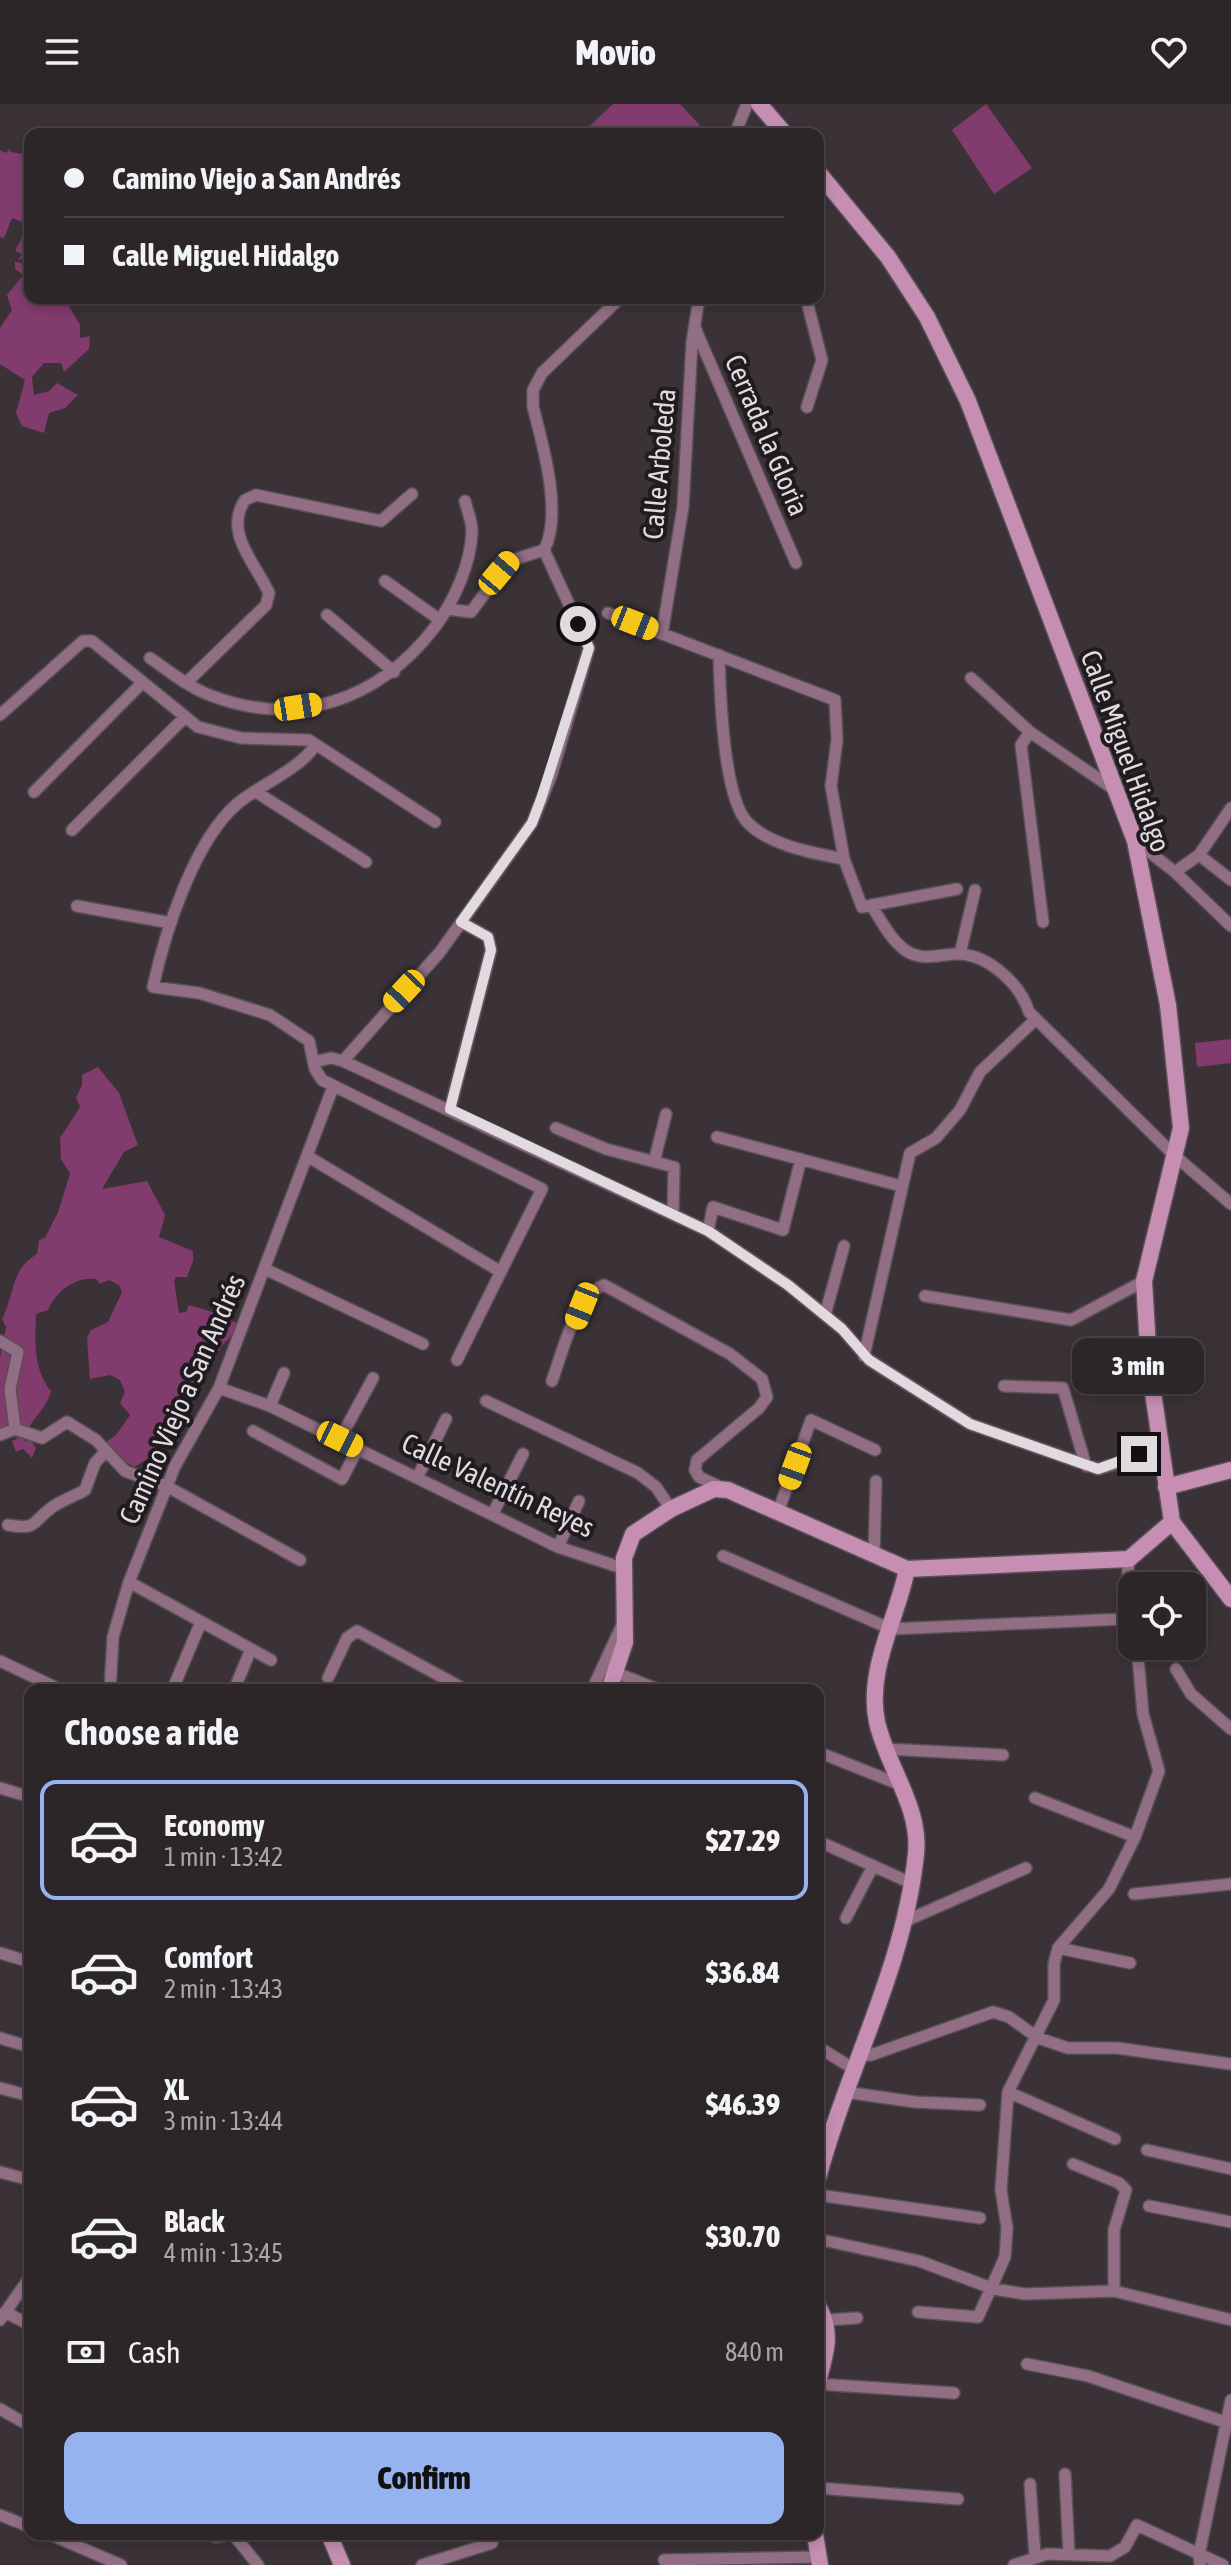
<!DOCTYPE html>
<html lang="en">
<head>
<meta charset="utf-8">
<style>
	body { margin:0; font-family:"Asap Condensed",sans-serif; background:#383235; color:#f1f3f6; height:100vh; display:flex; flex-direction:column; font-size:30px; white-space:nowrap }
	* { box-sizing:border-box; margin:0 }
	p { font-size:26px; color:#a6a5a8 }
	.icon { flex:none; width:44px; height:44px; fill:none; stroke:currentColor; stroke-width:2; stroke-linecap:round; stroke-linejoin:round }
	.map { position:relative; flex:1; overflow:hidden }
	.sheet { position:absolute; left:24px; top:1580px; width:800px; height:856px; display:flex; flex-direction:column; background:#2c2629; border-radius:16px; box-shadow:0 4px 12px #0003,0 0 0 2px #484346 }
	.sheet>* { flex:none }
	.top-card { position:absolute; left:24px; top:24px; width:800px; height:176px; border-radius:16px; box-shadow:0 4px 12px #0003,0 0 0 2px #484346; display:grid; align-content:center; height:176px; padding:0 40px; background:#2c2629 }
	.fabs { position:absolute; left:1118px; top:1468px; display:grid; gap:16px }
	.fabs a { display:grid; place-items:center; width:88px; height:88px; border-radius:16px; background:#2c2629; box-shadow:0 4px 12px #0003,0 0 0 2px #484346; font-size:40px }
	.end { position:absolute; width:36px; height:36px; margin:-18px; border:10px solid #e1dbdf; background:#111; box-shadow:0 0 0 4px #111 }
	.from { border-radius:50% }
	.bubble { position:absolute; height:56px; border-radius:16px; background:#2c2629; box-shadow:0 4px 12px #0003,0 0 0 2px #484346; font-size:26px; font-weight:800; line-height:56px; text-align:center }
	.car { position:absolute; width:24px; height:48px; margin:-24px -12px; border-radius:10px; box-shadow:0 0 6px 2px #0007; background:linear-gradient(#f5c518 24%,#345 0 40%,#f5c518 0 76%,#345 0 86%,#f5c518 0) }
	.top-card b { display:flex; align-items:center; gap:28px; height:76px; font-size:30px }
	.top-card b+b { border-top:2px solid #484346 }
	.top-card i { width:20px; height:20px; background:#f1f3f6 }
	ul { padding:0; list-style:none }
	li { display:flex; align-items:center; gap:24px; height:120px; margin:0 16px 12px; padding:0 24px; border:4px solid transparent; border-radius:16px }
	li div { flex:1 }
	li b { display:block; font-size:30px }
	li em { font-style:normal; font-weight:800 }
	li.active { border-color:#95b2f1 }
	li>.icon { width:72px; height:72px; stroke-width:1.5 }
	h2 { padding:0 40px; font-size:36px; line-height:96px }
	.pay { display:flex; align-items:center; gap:20px; height:88px; padding:0 40px; font-size:30px }
	.pay p { margin-inline-start:auto }
	.action { display:flex; gap:16px; margin-top:auto; padding:16px 40px }
	.action a { flex:1; height:92px; border-radius:16px; background:#95b2f1; color:#111; font-size:32px; font-weight:800; line-height:92px; text-align:center }
	header { display:flex; justify-content:space-between; align-items:center; height:104px; padding:0 40px; background:#2c2629; font-size:36px; font-weight:800 }
	.map>svg:first-child { display:block }
	.green { fill:#823b6d }
	.lines { fill:none; stroke-linecap:round; stroke-linejoin:round }
	.street-casing { stroke:#585055; stroke-width:14 }
	.secondary-casing { stroke:#585055; stroke-width:19 }
	.street { stroke:#926e85; stroke-width:11 }
	.secondary { stroke:#c58eb2; stroke-width:16 }
	.route { stroke:#e1dbdf; stroke-width:10 }
	.labels { text-anchor:middle; dominant-baseline:central; stroke-width:8; stroke-linejoin:round; paint-order:stroke }
	.street-label { font-size:28px; fill:#e1dbdf; stroke:#1f1b1e }
</style>
</head>
<body>
<header><svg class="icon" aria-label="menu" viewBox="0 0 24 24"><path d="M4 6h16M4 12h16M4 18h16"/></svg>Movio<svg class="icon" aria-label="heart" viewBox="0 0 24 24"><path d="M12 20l-8-8c-3-5 5-10 8-4 3-6 11-1 8 4z"/></svg></header>
<div class="map">
<svg width="1231" height="2461" viewBox="0 0 1231 2461">
	<rect width="100%" height="100%" fill="#3a3237"/>
	<path class="green" d="M 613,0 L 680,0 L 708,30 L 581,30 Z
		M 986,0 L 1032,64 L 994,90 L 952,26 Z
		M 10,45 L 11,48 L 30,51 L 30,152 L 18,156 L 22,150 L 15,147 L 23,131 L 22,118 L 12,114 L 4,134 L 0,133 L 0,46 L 6,49 Z
		M 15,158 L 30,160 L 30,194 L 69,194 L 68,201 L 80,221 L 80,234 L 90,232 L 89,245 L 64,268 L 61,259 L 44,259 L 32,273 L 34,291 L 49,287 L 57,279 L 78,291 L 65,304 L 49,309 L 44,329 L 22,322 L 16,309 L 25,276 L 0,260 L 0,224 L 12,206 L 7,191 L 23,171 L 15,165 Z
		M 1231,935 L 1231,959 L 1197,963 L 1195,939 Z
		M 98,963 L 119,989 L 138,1041 L 124,1048 L 102,1085 L 147,1077 L 165,1111 L 159,1133 L 193,1147 L 193,1157 L 187,1173 L 176,1173 L 174,1177 L 179,1209 L 186,1208 L 189,1201 L 226,1212 L 232,1205 L 231,1217 L 245,1221 C 238,1228 227,1235 222,1242 C 202,1273 192,1300 163,1327 L 164,1345 L 134,1363 L 101,1342 L 116,1331 L 130,1311 L 120,1299 L 125,1288 L 120,1276 L 110,1271 L 90,1275 L 87,1234 L 91,1226 L 108,1218 L 122,1188 L 119,1181 L 109,1176 L 100,1180 L 96,1175 C 74,1173 57,1187 48,1206 L 36,1210 C 35,1237 33,1266 51,1287 C 46,1308 26,1318 24,1337 L 30,1335 L 36,1344 L 32,1354 L 23,1345 L 16,1348 L 12,1337 L 17,1335 L 14,1329 L 0,1330 L 0,1254 L 6,1223 L 2,1215 C 15,1190 10,1166 37,1150 L 39,1136 L 45,1134 L 58,1108 L 70,1070 L 61,1055 L 60,1034 L 80,1003 L 76,994 L 82,981 L 82,971 Z"/>
	<g class="lines">
		<g class="street-casing">
			<path id="street" d="M 735,30 L 747,0
				M 806,194 L 822,256 L 807,303
				M 695,224 L 796,459
				M 385,477 L 440,516
				M 447,505 L 471,508 L 509,457 L 544,446 C 563,411 543,341 533,303 L 533,286 L 542,269 L 620,194
				M 608,509 L 835,596 L 837,636 L 831,682 L 844,755
				M 327,511 L 394,568
				M 662,530 L 683,403 L 692,238 L 699,194
				M 719,551 C 720,588 723,694 748,719 C 771,742 813,749 844,755 L 862,803 L 957,785
				M 150,554 C 169,567 187,582 207,590 C 296,626 379,596 435,523 C 454,497 471,460 472,427 C 472,417 467,406 465,397
				M 971,574 L 1030,628 L 1115,686
				M 186,579 L 266,501 L 269,489 C 256,460 223,428 245,396 L 256,391 L 381,417 L 412,390
				M 0,611 L 83,537 L 92,537 L 198,623 L 241,634 L 309,636 L 435,718
				M 1030,628 L 1021,641 L 1043,818
				M 315,641 C 302,664 258,682 237,700 C 194,737 165,828 153,883 L 199,889 L 270,911 L 309,937 L 315,965 L 322,976 L 542,1085 L 457,1256
				M 34,688 L 142,579
				M 256,688 L 366,758
				M 72,726 L 184,614
				M 1135,737 L 1175,768 L 1231,822
				M 1199,751 L 1231,776
				M 1175,768 L 1199,751 L 1231,704
				M 871,801 C 881,816 890,835 905,846 C 923,859 942,849 960,850 C 991,852 1021,882 1029,908 L 1174,1051 L 1231,1100
				M 77,802 L 171,819
				M 960,850 L 975,786
				M 343,957 L 440,848 L 532,719 L 551,672 L 589,544 L 544,446
				M 314,958 L 331,954 L 343,957 L 708,1127 L 788,1181 L 842,1225 L 869,1256 L 970,1320 L 1098,1365 L 1161,1346
				M 450,1005 L 491,846 L 488,833 L 461,818
				M 556,1024 L 606,1045 L 674,1063 L 673,1110
				M 717,1033 L 901,1082
				M 307,1052 L 501,1168
				M 654,1058 L 666,1010
				M 708,1127 L 713,1103 L 783,1126 L 801,1055
				M 265,1165 L 423,1240
				M 925,1192 L 1071,1216 L 1144,1177
				M 825,1211 L 844,1142
				M 0,1237 L 18,1248 L 10,1285 L 15,1325 L 42,1334 L 67,1318 L 96,1336 L 125,1367 L 168,1383 L 300,1456
				M 864,1252 L 910,1049 L 936,1034 L 960,1006 L 980,968 L 1036,915
				M 552,1277 C 563,1248 574,1193 604,1181 L 730,1250 L 762,1275 L 767,1293 L 759,1304 L 697,1356 L 695,1366 L 699,1373 L 723,1384
				M 1004,1282 L 1063,1284 L 1086,1362
				M 219,1284 L 270,1302 L 558,1443 L 625,1465
				M 486,1297 L 638,1369 L 656,1383 L 671,1405
				M 270,1302 L 284,1269
				M 253,1327 L 342,1375 L 358,1344
				M 0,1331 L 15,1325
				M 340,1335 L 373,1274
				M 418,1372 L 446,1315
				M 778,1408 L 811,1316 L 875,1346
				M 493,1409 L 523,1350
				M 8,1421 C 38,1426 31,1419 51,1404 C 60,1397 75,1392 85,1386 L 95,1359 L 105,1348
				M 558,1443 L 579,1397
				M 723,1452 L 891,1525 L 1124,1515
				M 874,1452 L 876,1377
				M 1129,1455 L 1124,1515 L 1132,1527
				M 129,1478 L 271,1556
				M 0,1557 L 61,1586
				M 1176,1565 L 1191,1590 L 1231,1625
				M 614,1568 L 660,1586
				M 328,1574 L 347,1534 L 357,1527 L 466,1586
				M 174,1582 L 201,1518
				M 110,1586 L 113,1533 L 129,1478 L 175,1362 L 219,1284 L 333,983
				M 234,1586 L 251,1545
				M 592,1586 L 622,1521
				M 886,1645 L 1003,1651
				M 818,1648 L 901,1681
				M 0,1684 L 30,1693
				M 1035,1694 L 1135,1733
				M 818,1737 L 911,1779
				M 1134,1790 L 1231,1780
				M 846,1814 L 872,1764
				M 903,1818 L 1026,1764
				M 1058,1844 L 1130,1859
				M 0,1849 L 30,1858
				M 0,1934 L 30,1943
				M 818,1943 L 854,1965
				M 858,1952 L 871,1951 L 993,1908 L 1009,1913 L 1038,1934 L 1068,1944 L 1117,1944 L 1231,1960
				M 0,1984 L 30,1992
				M 845,1988 L 915,1998 L 980,2001
				M 1008,1988 L 1115,2035
				M 1147,2046 L 1231,2065
				M 1073,2060 L 1119,2079 L 1126,2086 L 1114,2126 L 1114,2187
				M 0,2068 L 30,2076
				M 818,2091 L 980,2114
				M 1149,2102 L 1231,2118
				M 818,2135 L 919,2157 L 994,2185 L 1025,2190 L 1114,2187 L 1231,2216
				M 5,2208 L 30,2221
				M 918,2208 L 978,2213 L 1005,2153 L 1007,2124 L 1001,2086 L 1008,1988 L 1054,1896 L 1054,1860 L 1058,1844 L 1109,1785 L 1135,1733 L 1159,1667 L 1143,1610 L 1137,1542
				M 0,2216 L 30,2173
				M 826,2216 L 857,2214
				M 1027,2260 L 1088,2272 L 1225,2318
				M 818,2280 L 954,2289
				M 0,2305 L 30,2322
				M 1065,2370 L 1069,2450
				M 1030,2380 L 1035,2452
				M 818,2384 L 958,2395
				M 0,2411 L 30,2423
				M 49,2430 L 121,2461
				M 211,2430 L 215,2433 L 233,2430 L 258,2461
				M 664,2456 L 818,2453
				M 422,2461 L 492,2439
				M 1014,2461 L 1047,2450 L 1110,2452 L 1125,2443 L 1137,2421 L 1223,2461
				M 1200,2461 L 1199,2451 L 1231,2296"/>
		</g>
		<g class="secondary-casing">
			<path id="secondary" d="M 759,0 L 785,30
				M 818,68 L 888,153 L 927,213 L 968,297 L 1135,737 L 1168,901 L 1181,1024 L 1144,1177 L 1149,1261 L 1172,1418 L 1231,1495
				M 1166,1383 L 1231,1366
				M 609,1586 L 625,1538 L 624,1454 L 633,1430 L 671,1405 L 714,1385 L 728,1386 L 907,1465 L 1129,1455 L 1172,1418
				M 818,2074 C 847,1965 904,1865 916,1750 C 921,1703 887,1663 877,1618 C 866,1566 897,1515 907,1465
				M 818,2202 C 833,2228 826,2249 818,2277
				M 329,2430 L 342,2461
				M 815,2430 L 820,2461"/>
		</g>
		<use href="#street" class="street"/>
		<use href="#secondary" class="secondary"/>
	</g>
	<g class="lines">
		<path class="route" d="M 578,520 L 589,544 L 541,695 L 532,719 L 461,818 L 488,833 L 491,846 L 450,1005 L 708,1127 L 788,1181 L 842,1225 L 869,1256 L 970,1320 L 1098,1365 L 1139,1350"/>
	</g>
	<g class="labels">
		<g class="street-label">
			<text transform="translate(767 331) rotate(67)">Cerrada la Gloria</text>
			<text transform="translate(659 360) rotate(-85)">Calle Arboleda</text>
			<text transform="translate(1126 647) rotate(70)">Calle Miguel Hidalgo</text>
			<text transform="translate(182 1295) rotate(-66)">Camino Viejo a San Andrés</text>
			<text transform="translate(498 1381) rotate(25)">Calle Valentín Reyes</text>
		</g>
	</g>
</svg>
<div class="fabs">
<a><svg class="icon" aria-label="locate" viewBox="0 0 24 24"><circle cx="12" cy="12" r="6"/><path d="M12 2v4M12 18v4M2 12h4M18 12h4"/></svg></a>
</div>
<i class="end from" style="left:578px;top:520px"></i>
<i class="end" style="left:1139px;top:1350px"></i>
<div class="bubble" style="left:1072px;top:1234px;width:132px">3 min</div>
<i class="car" style="left:499px;top:469px;rotate:40deg"></i>
<i class="car" style="left:635px;top:519px;rotate:112deg"></i>
<i class="car" style="left:298px;top:603px;rotate:81deg"></i>
<i class="car" style="left:404px;top:887px;rotate:223deg"></i>
<i class="car" style="left:582px;top:1202px;rotate:202deg"></i>
<i class="car" style="left:340px;top:1335px;rotate:116deg"></i>
<i class="car" style="left:795px;top:1362px;rotate:200deg"></i>
<div class="top-card">
<b><i class="from"></i>Camino Viejo a San Andrés</b>
<b><i></i>Calle Miguel Hidalgo</b>
</div>
<section class="sheet">
<h2>Choose a ride</h2>
<ul>
<li class="active"><svg class="icon" aria-label="car" viewBox="0 0 24 24"><path d="M5 17H2v-5l4-1 3-4h7l3 4 3 1v5h-3M9 17h6M6 11h13"/><circle cx="7" cy="17" r="2"/><circle cx="17" cy="17" r="2"/></svg><div><b>Economy</b><p>1 min · 13:42</p></div><em>$27.29</em></li>
<li><svg class="icon" aria-label="car" viewBox="0 0 24 24"><path d="M5 17H2v-5l4-1 3-4h7l3 4 3 1v5h-3M9 17h6M6 11h13"/><circle cx="7" cy="17" r="2"/><circle cx="17" cy="17" r="2"/></svg><div><b>Comfort</b><p>2 min · 13:43</p></div><em>$36.84</em></li>
<li><svg class="icon" aria-label="car" viewBox="0 0 24 24"><path d="M5 17H2v-5l4-1 3-4h7l3 4 3 1v5h-3M9 17h6M6 11h13"/><circle cx="7" cy="17" r="2"/><circle cx="17" cy="17" r="2"/></svg><div><b>XL</b><p>3 min · 13:44</p></div><em>$46.39</em></li>
<li><svg class="icon" aria-label="car" viewBox="0 0 24 24"><path d="M5 17H2v-5l4-1 3-4h7l3 4 3 1v5h-3M9 17h6M6 11h13"/><circle cx="7" cy="17" r="2"/><circle cx="17" cy="17" r="2"/></svg><div><b>Black</b><p>4 min · 13:45</p></div><em>$30.70</em></li>
</ul>
<div class="pay"><svg class="icon" aria-label="cash" viewBox="0 0 24 24"><path d="M3 7h18v10H3z"/><circle cx="12" cy="12" r="2"/></svg>Cash<p>840 m</p></div>
<div class="action"><a>Confirm</a></div>
</section>
</div>
</body>
</html>
